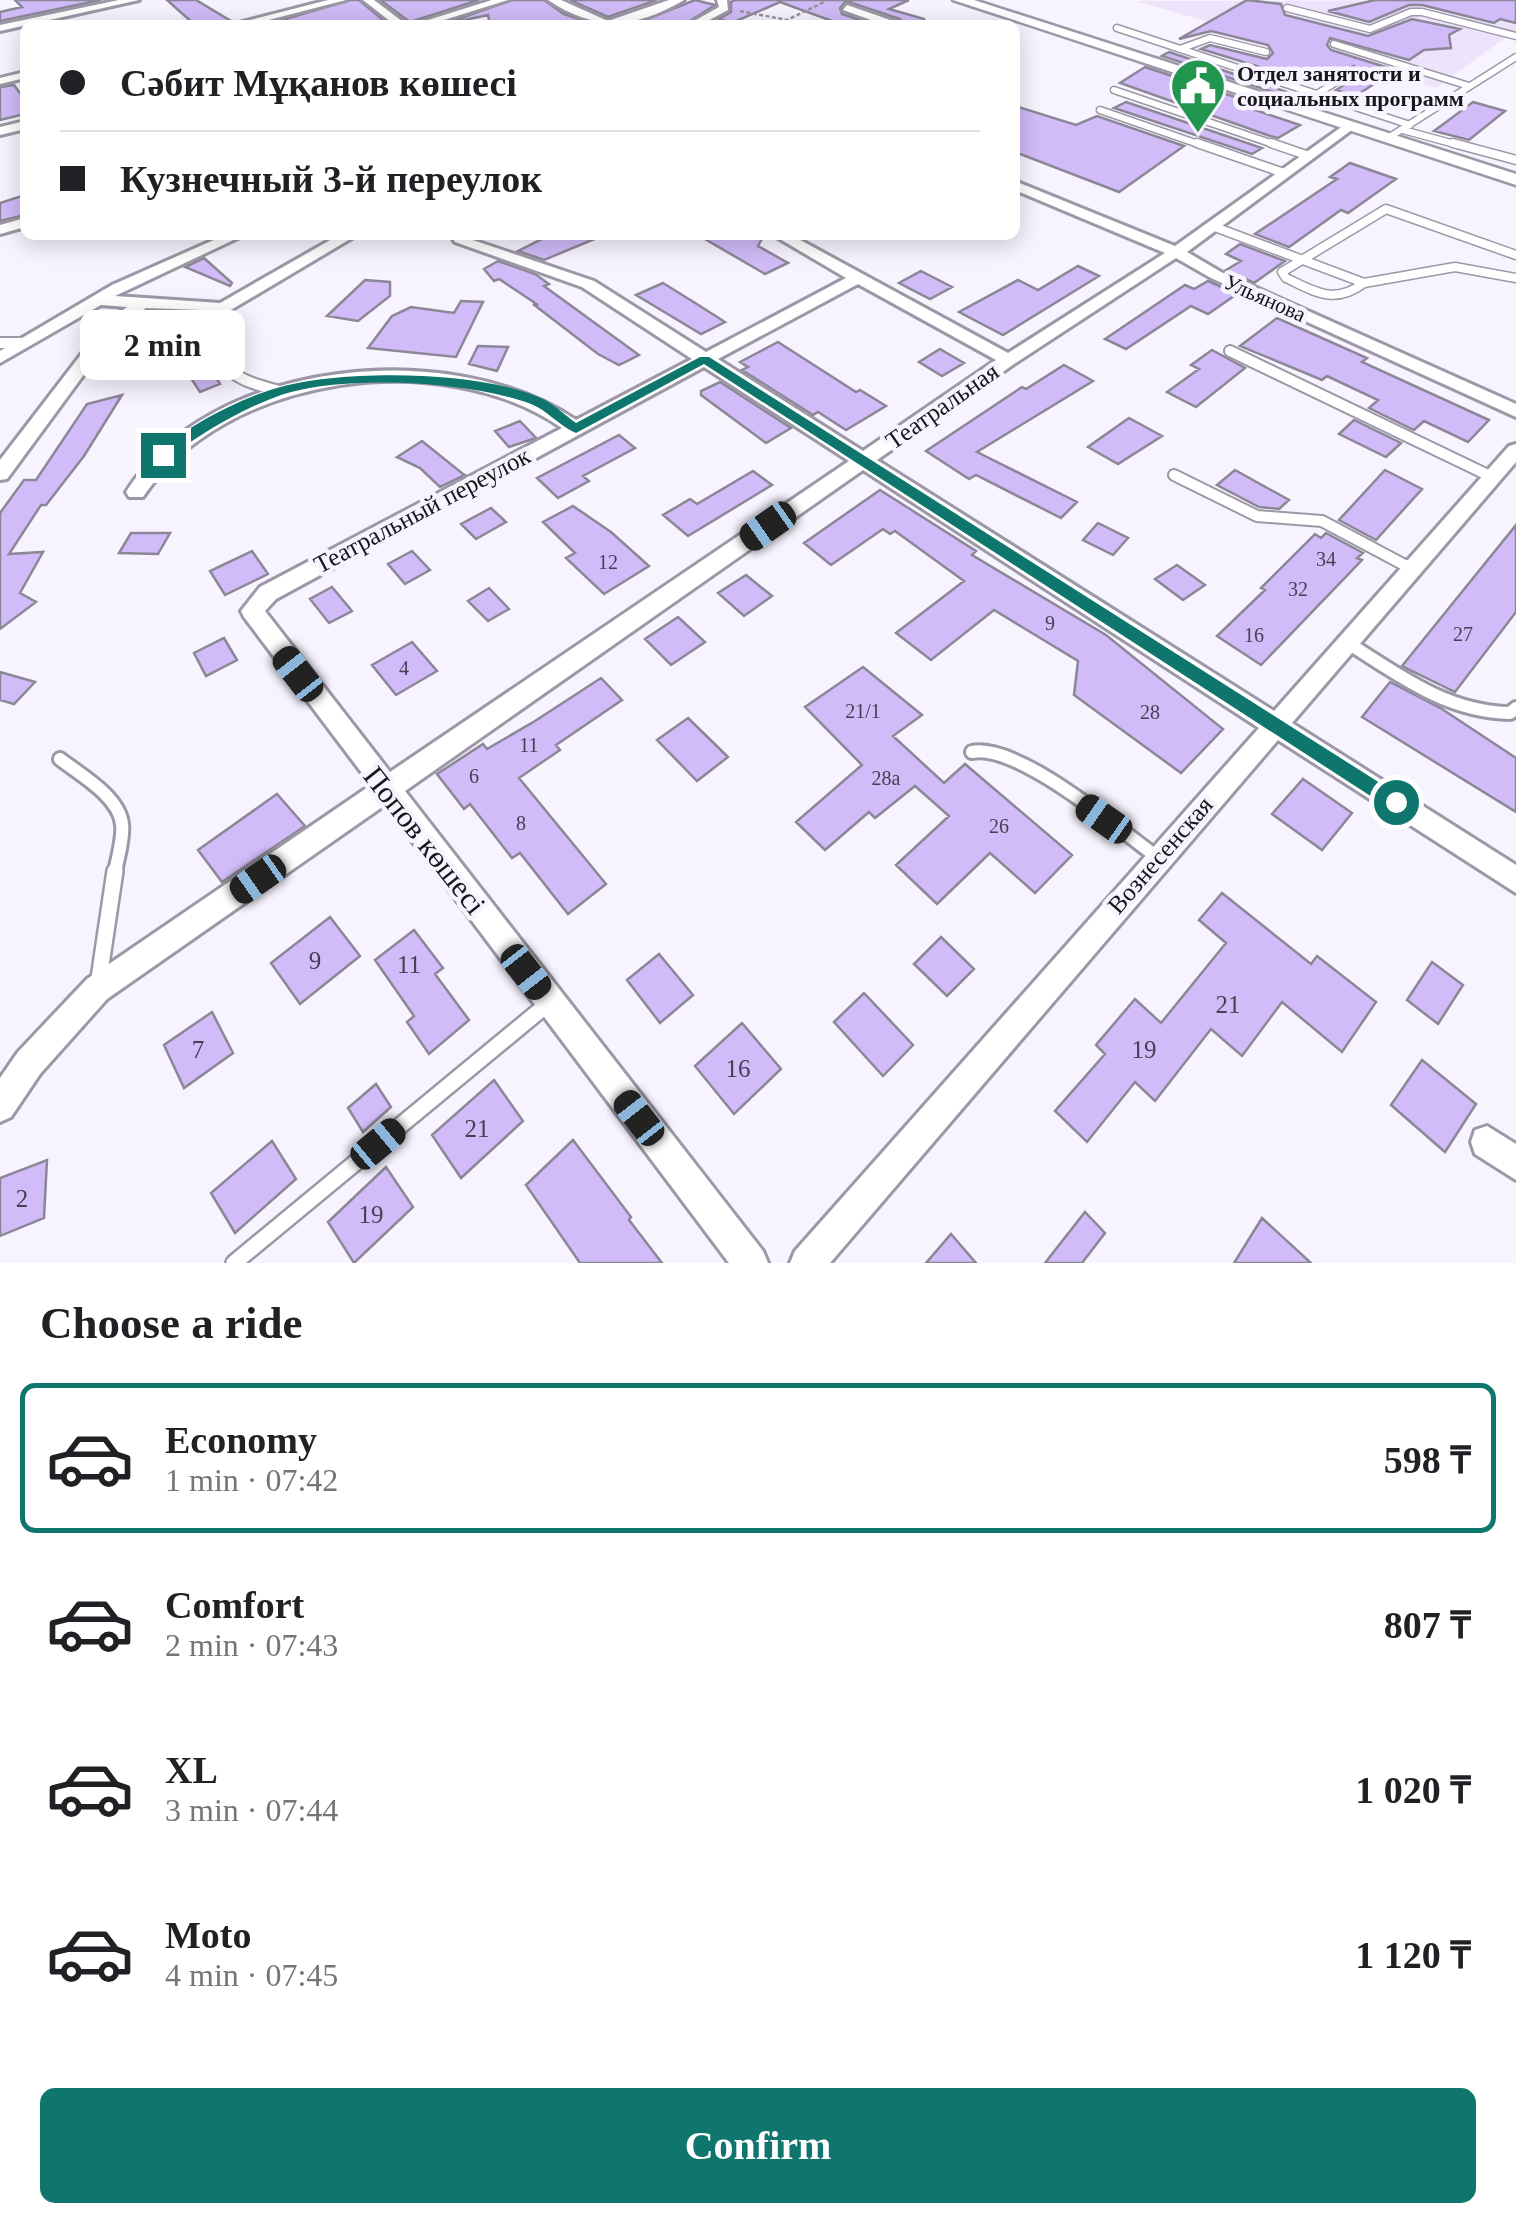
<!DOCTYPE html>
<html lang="en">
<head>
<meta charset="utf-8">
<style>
	body { margin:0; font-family:"Times New Roman",serif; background:#f6f6f6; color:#202124; height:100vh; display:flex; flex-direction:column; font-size:38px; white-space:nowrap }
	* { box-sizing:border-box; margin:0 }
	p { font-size:32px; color:#757577 }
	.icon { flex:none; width:55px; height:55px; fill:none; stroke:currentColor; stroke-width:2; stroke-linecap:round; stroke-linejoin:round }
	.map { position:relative; height:1263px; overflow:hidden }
	.sheet { display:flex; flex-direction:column; background:#fff; flex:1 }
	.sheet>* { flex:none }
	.banner { position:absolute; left:20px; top:20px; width:1000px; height:220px; border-radius:15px; box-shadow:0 5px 25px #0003; display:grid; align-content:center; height:220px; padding:0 40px; background:#fff }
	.end { position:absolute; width:45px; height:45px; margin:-22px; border:12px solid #0f766e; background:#fff; box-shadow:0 0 0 5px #fff }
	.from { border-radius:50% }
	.bubble { position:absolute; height:70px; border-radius:15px; background:#fff; box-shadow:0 5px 25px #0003; font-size:32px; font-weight:600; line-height:70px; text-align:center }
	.car { position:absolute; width:30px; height:60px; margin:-30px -15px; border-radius:12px; box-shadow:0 0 8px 2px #0007; background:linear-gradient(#222 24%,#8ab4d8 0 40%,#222 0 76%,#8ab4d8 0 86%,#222 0) }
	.banner b { display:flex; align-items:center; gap:35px; height:95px; font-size:38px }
	.banner b+b { border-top:2px solid #e0e0e0 }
	.banner i { width:25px; height:25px; background:#202124 }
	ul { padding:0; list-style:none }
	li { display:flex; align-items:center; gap:30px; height:150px; margin:0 20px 15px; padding:0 20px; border:5px solid transparent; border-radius:15px }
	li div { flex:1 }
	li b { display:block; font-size:38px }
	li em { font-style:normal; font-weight:600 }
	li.on { border-color:#0f766e }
	li>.icon { width:90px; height:90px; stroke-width:1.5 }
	h2 { padding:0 40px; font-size:45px; line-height:120px }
	.cta { display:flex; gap:20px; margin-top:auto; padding:20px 40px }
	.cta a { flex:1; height:115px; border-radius:15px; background:#0f766e; color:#fff; font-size:40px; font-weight:600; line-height:115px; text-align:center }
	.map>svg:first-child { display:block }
	.built { fill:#ede4fc }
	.building { fill:#d1bbf8; stroke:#8c8796; stroke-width:2.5 }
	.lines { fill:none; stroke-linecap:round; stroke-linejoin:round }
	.lane-far4-casing { stroke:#9d98a7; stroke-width:9 }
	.lane-far3-casing { stroke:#9d98a7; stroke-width:11 }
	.lane-far2-casing { stroke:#9d98a7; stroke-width:14 }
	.lane-far1-casing { stroke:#9d98a7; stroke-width:18 }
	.lane-casing { stroke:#9d98a7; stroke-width:20 }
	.street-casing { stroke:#9d98a7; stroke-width:6 }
	.secondary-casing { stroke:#9d98a7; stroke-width:5 }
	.path { stroke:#95929a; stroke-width:2.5; stroke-dasharray:4 2.5; stroke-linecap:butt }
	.lane-far4 { stroke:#fff; stroke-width:6 }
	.lane-far3 { stroke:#fff; stroke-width:8 }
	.lane-far2 { stroke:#fff; stroke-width:10 }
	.lane-far1 { stroke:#fff; stroke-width:12 }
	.lane { stroke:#fff; stroke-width:15 }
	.street { fill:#fff; fill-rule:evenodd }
	.secondary { fill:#fff; fill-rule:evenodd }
	.route { fill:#0f766e }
	.labels { text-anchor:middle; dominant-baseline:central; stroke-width:9; stroke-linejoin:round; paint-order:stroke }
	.number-label { font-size:20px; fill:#463f52 }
	.far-poi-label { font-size:22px; font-weight:bold; fill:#18161b; stroke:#f8f4ff; text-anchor:start }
	.far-street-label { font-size:22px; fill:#18161b; stroke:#f8f4ff }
	.street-label { font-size:25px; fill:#18161b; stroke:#f8f4ff }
	.near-number-label { font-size:25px; fill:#463f52 }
	.near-street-label { font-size:30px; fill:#18161b; stroke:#f8f4ff }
</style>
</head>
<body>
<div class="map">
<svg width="1516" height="1263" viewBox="0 0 1516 1263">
	<rect width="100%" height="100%" fill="#f8f4ff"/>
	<path class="built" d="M 1516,0 L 1516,30 L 1436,88 L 1136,1 Z"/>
	<path class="building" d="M 15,0 L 101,0 L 0,21 L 0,12 L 22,7 Z
		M 167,0 L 196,0 L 231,21 L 227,25 L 195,25 Z
		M 350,0 L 359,0 L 389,25 L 265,25 Z
		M 380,0 L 479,0 L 410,22 Z
		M 512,0 L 544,0 L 564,14 L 597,25 L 490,25 L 488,15 L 441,25 Z
		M 570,0 L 657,0 L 608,17 Z
		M 695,0 L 715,5 L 684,25 L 632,25 Z
		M 735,0 L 909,0 L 889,9 L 924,19 L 924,25 L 904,25 L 900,19 L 846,1 L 840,8 L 842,14 L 874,25 L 843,25 L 780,2 L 732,23 L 719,19 L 731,12 L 731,2 Z
		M 1247,0 L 1281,4 L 1285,15 L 1368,36 L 1412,19 L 1460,29 L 1449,35 L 1451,48 L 1424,50 L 1409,60 L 1330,38 L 1327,45 L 1331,50 L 1395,70 L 1356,96 L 1336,90 L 1358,76 L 1354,66 L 1315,84 L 1201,49 L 1210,45 L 1267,59 L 1273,53 L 1268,45 L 1211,31 L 1179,39 Z
		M 1375,0 L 1516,0 L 1516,23 L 1500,19 L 1494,23 L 1422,5 L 1409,5 L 1369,22 L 1328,11 Z
		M 1169,52 L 1178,55 L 1287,92 L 1282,95 L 1162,56 Z
		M 1145,67 L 1262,106 L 1255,110 L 1300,125 L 1278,138 L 1270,136 L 1120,83 Z
		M 14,85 L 25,100 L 25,114 L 0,120 L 0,87 Z
		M 1126,102 L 1262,148 L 1252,154 L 1114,108 Z
		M 1473,102 L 1505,111 L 1469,140 L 1434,131 Z
		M 1015,106 L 1076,125 L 1097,116 L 1184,146 L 1119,192 L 1015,152 Z
		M 1350,163 L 1396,179 L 1348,213 L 1341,210 L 1289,247 L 1255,234 L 1337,179 L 1330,177 Z
		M 25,195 L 25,215 L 0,221 L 0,203 Z
		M 550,235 L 604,235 L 544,260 L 518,251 Z
		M 698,235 L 764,235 L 758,246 L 788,263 L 765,274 Z
		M 1240,244 L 1285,261 L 1254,283 L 1226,270 L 1241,261 L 1226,254 Z
		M 204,258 L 232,283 L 230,286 L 185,267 Z
		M 498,261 L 535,274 L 549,284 L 544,286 L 639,355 L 619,365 L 598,354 L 533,304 L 538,305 L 499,279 L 494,281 L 484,269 Z
		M 1078,266 L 1099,276 L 1003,335 L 959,312 L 1018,280 L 1038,290 Z
		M 921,271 L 952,287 L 930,299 L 899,283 Z
		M 365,280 L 390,282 L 390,296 L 358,321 L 327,316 Z
		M 1208,281 L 1237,294 L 1208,314 L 1191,306 L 1126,349 L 1105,339 L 1185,285 L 1194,289 Z
		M 663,283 L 700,306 L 725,322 L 701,334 L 636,295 Z
		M 461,301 L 483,302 L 456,357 L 368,348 L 392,316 L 411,307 L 454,313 Z
		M 148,312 L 169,313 L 139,360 L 114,361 Z
		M 1277,318 L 1367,358 L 1362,362 L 1489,420 L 1468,442 L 1424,421 L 1414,430 L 1369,408 L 1378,400 L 1327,376 L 1322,380 L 1240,346 Z
		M 778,342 L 856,392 L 860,390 L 886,406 L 846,430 L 818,412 L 813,415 L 742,370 L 748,367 L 740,362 Z
		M 478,346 L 508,347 L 497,371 L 469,364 Z
		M 940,349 L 964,363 L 942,376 L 919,362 Z
		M 1212,350 L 1245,368 L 1196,407 L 1167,392 L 1199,369 L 1191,365 Z
		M 208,364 L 220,384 L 200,392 L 187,372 Z
		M 1064,365 L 1093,381 L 977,452 L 1077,502 L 1061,518 L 976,475 L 969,479 L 926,451 L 1022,387 L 1026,389 Z
		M 720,382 L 791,428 L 766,443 L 701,395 L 701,391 Z
		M 122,395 L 84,456 L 46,505 L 41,505 L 9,554 L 43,552 L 20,593 L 36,602 L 0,629 L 0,513 L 24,480 L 36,480 L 87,404 Z
		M 1129,418 L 1162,436 L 1118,464 L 1088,447 Z
		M 1354,420 L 1401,443 L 1386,457 L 1339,434 Z
		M 520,421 L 536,438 L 509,447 L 495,431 Z
		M 619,435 L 635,448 L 583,476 L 589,481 L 558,498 L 537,478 Z
		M 422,441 L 463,474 L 465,475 L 440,487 L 420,468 L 397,457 Z
		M 1235,470 L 1289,500 L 1279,509 L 1259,507 L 1217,485 Z
		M 1385,470 L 1422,489 L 1376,540 L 1339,520 Z
		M 753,471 L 772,485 L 688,536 L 663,515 L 690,499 L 697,504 Z
		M 880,490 L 976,551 L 972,555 L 1106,635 L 1223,729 L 1181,773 L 1074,695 L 1078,661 L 994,610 L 931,660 L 896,633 L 964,581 L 895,531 L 890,534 L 883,529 L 831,565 L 804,543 Z
		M 573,506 L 611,532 L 649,566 L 604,594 L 566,558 L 575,553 L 543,522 Z
		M 491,508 L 506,522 L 476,539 L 461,524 Z
		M 1098,523 L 1128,538 L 1113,555 L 1083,540 Z
		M 1516,525 L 1516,612 L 1455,692 L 1402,666 Z
		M 131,533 L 170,533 L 158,554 L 119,553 Z
		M 1326,533 L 1363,553 L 1357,558 L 1362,560 L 1261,665 L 1217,636 L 1265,590 L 1261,588 L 1315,534 L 1321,538 Z
		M 252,551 L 268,574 L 225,595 L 210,571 Z
		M 412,551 L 430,570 L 405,584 L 388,564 Z
		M 1177,565 L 1205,585 L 1183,600 L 1155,579 Z
		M 746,575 L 772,596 L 744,616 L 718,593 Z
		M 332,587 L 352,611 L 329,623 L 310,599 Z
		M 489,588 L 509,609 L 488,621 L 468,601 Z
		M 678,617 L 705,642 L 671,665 L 645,639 Z
		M 224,638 L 237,660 L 206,676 L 194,653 Z
		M 412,642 L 437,671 L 396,695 L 372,665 Z
		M 863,667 L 922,715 L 893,736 L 944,783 L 965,764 L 1072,855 L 1035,893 L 990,853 L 937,904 L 896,865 L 949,816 L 915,786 L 875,818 L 869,812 L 825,850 L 796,822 L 862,765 L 805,707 Z
		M 0,672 L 35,682 L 14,704 L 0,700 Z
		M 601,678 L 622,700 L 556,745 L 560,750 L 519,778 L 606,884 L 568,914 L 520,853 L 512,858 L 470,804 L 464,809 L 437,774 L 483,744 L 487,749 L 535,721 Z
		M 1390,682 L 1442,709 L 1516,758 L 1516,812 L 1362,717 Z
		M 688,718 L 728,757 L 697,781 L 657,740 Z
		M 1303,779 L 1352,813 L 1322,850 L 1272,814 Z
		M 277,794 L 305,826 L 222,882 L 198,850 Z
		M 1222,893 L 1311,964 L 1317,956 L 1376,1002 L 1342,1052 L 1282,1002 L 1242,1056 L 1211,1029 L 1155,1101 L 1135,1082 L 1087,1142 L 1055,1111 L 1105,1054 L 1096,1045 L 1135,999 L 1161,1023 L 1226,943 L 1199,920 Z
		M 330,917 L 360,956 L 300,1004 L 271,963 Z
		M 414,930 L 443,968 L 435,974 L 469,1020 L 429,1054 L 407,1022 L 414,1016 L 375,960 Z
		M 941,937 L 974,969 L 947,996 L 914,964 Z
		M 659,954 L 693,995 L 660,1023 L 627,980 Z
		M 1432,962 L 1463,985 L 1438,1024 L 1407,1000 Z
		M 864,993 L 913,1045 L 883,1076 L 834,1022 Z
		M 212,1012 L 233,1053 L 184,1088 L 164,1045 Z
		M 742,1023 L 781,1069 L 734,1114 L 695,1066 Z
		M 1422,1060 L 1476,1104 L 1445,1152 L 1391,1105 Z
		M 494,1080 L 523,1121 L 461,1178 L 432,1135 Z
		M 376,1084 L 391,1107 L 363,1132 L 348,1108 Z
		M 573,1140 L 631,1217 L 629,1220 L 662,1263 L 580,1263 L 526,1185 Z
		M 272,1141 L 296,1179 L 235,1233 L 211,1193 Z
		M 47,1160 L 44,1218 L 0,1236 L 0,1178 Z
		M 386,1167 L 413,1207 L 354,1263 L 328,1222 Z
		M 1085,1212 L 1105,1233 L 1082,1263 L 1045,1263 Z
		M 1262,1218 L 1311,1263 L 1234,1263 Z
		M 951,1234 L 976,1263 L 926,1263 Z"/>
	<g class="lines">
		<g class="lane-far4-casing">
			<path id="lane-far4" d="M 1287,8 L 1370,29 L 1411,12 L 1422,12 L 1516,36
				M 1117,28 L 1410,125
				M 1334,44 L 1469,86
				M 1180,49 L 1210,38 L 1266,52
				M 1114,90 L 1279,146
				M 1317,94 L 1352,72
				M 1100,110 L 1204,146
				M 1403,130 L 1462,146
				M 1388,138 L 1516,57"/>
		</g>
		<g class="lane-far3-casing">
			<path id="lane-far3" d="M 1197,143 L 1284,173
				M 1271,143 L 1309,156
				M 1453,143 L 1516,160
				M 1215,227 L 1364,283 L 1455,267 L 1516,278
				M 1364,283 C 1334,305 1316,292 1286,278 L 1282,272 L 1386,209 L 1516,255
				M 219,331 L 223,308"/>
		</g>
		<g class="lane-far2-casing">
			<path id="lane-far2" d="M 219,329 C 217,375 240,380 279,391
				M 0,343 L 22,343
				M 1230,351 L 1492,477
				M 1174,475 L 1257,516 L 1322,521 L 1412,569"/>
		</g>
		<g class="lane-far1-casing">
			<path id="lane-far1" d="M 1408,566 L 1413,569
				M 1348,643 C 1400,676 1447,712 1510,713 L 1516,708
				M 972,752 C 1018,743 1117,828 1157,857
				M 60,759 C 79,774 119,796 122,824 C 124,839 117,859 115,873"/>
		</g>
		<g class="lane-casing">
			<path id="lane" d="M 98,985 L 115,871
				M 234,1263 L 550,1002"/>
		</g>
		<g class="street-casing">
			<path id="street" d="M 119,0 L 139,0 L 0,31 L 0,25 Z
				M 328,0 L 346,0 L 249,25 L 231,25 Z
				M 363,0 L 374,0 L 407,25 L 395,25 Z
				M 492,0 L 508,0 L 428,25 L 412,25 Z
				M 548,0 L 561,0 L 608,21 L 669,0 L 684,0 C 635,29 596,32 548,0 Z
				M 717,0 L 727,0 L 728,10 L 700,25 L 687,25 L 719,7 Z
				M 847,5 L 899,23 L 900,25 L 885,25 L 843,10 Z
				M 25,72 L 25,78 L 0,84 L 0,78 Z
				M 25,121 L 25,129 L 0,135 L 0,127 Z
				M 1347,123 L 1357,126 L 1187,252 L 1221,272 L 1516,404 L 1516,417 L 1211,278 L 1176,258 L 1014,364 L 877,460 L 1274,711 L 1509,446 L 1516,444 L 1516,462 L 1292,723 L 1516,865 L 1516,893 L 1278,740 L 830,1263 L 790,1263 L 795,1251 L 1259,728 L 863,470 L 405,791 L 763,1251 L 768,1263 L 729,1263 L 385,805 L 107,999 L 40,1074 L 11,1117 L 0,1122 L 0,1078 L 18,1052 L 87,979 L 371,785 L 244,617 L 241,611 L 260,587 L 562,428 C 442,345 226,374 143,497 L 129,497 L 126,492 C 211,358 451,336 576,420 L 692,359 L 582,287 L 455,242 L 453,239 L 458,235 L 594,281 L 706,352 L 846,278 L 773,235 L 791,235 L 1008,353 L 1165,253 L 1015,190 L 1015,181 L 1175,246 ZM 858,284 L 996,360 L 863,451 L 718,359 ZM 704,367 L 849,461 L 390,772 L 265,611 L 276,599 Z
				M 25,218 L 25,227 L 0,234 L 0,225 Z
				M 225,235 L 244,235 L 115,296 L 220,303 L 339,235 L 357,235 L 229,311 L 146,308 L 118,328 L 7,479 L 0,480 L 0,460 L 106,322 L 127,307 L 101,305 L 0,363 L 0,351 L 112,285 Z
				M 1487,1126 L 1516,1144 L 1516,1180 L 1475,1154 L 1471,1142 L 1475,1130 Z"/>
		</g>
		<g class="secondary-casing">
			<path id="secondary" d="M 953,0 L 974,0 L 1516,174 L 1516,185 Z"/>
		</g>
		<path class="path" d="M 740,11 L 787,20 L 826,1"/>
		<use href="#lane-far4" class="lane-far4"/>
		<use href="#lane-far3" class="lane-far3"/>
		<use href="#lane-far2" class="lane-far2"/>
		<use href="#lane-far1" class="lane-far1"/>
		<use href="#lane" class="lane"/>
		<use href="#street" class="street"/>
		<use href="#secondary" class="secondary"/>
	</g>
	<path class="route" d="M 700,357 L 709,357 L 1402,797 L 1402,808 L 1389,808 L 704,364 L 576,433 C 559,426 547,410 531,404 C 470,381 344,374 281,395 C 241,409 202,433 168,458 L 156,455 C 182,428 241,398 277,388 C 342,369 484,370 545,400 C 556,406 566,416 576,423 Z"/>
	<defs>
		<g id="civic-pin" transform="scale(2.875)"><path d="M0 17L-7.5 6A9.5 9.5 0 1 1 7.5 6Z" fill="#22954f" stroke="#f8f4ff"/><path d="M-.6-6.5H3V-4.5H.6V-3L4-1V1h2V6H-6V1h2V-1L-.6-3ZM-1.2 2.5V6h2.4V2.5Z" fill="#fff"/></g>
	</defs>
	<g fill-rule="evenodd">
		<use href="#civic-pin" x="1198" y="86"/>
	</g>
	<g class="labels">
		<g class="number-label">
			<text x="1326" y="559">34</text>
			<text x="608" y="562">12</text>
			<text x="1298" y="589">32</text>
			<text x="1050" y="623">9</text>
			<text x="1463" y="634">27</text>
			<text x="1254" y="635">16</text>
			<text x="404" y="668">4</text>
			<text x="863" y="711">21/1</text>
			<text x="1150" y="712">28</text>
			<text x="529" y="745">11</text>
			<text x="474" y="776">6</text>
			<text x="886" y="778">28а</text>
			<text x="521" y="823">8</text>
			<text x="999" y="826">26</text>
		</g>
		<g class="far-poi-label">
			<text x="1237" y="73">Отдел занятости и<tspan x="1237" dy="25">социальных программ</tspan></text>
		</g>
		<g class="far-street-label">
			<text transform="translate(1265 298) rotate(24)">Ульянова</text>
		</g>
		<g class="street-label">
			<text transform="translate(942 406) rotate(-35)">Театральная</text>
			<text transform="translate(422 510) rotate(-28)">Театральный переулок</text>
			<text transform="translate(1160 855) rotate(-49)">Вознесенская</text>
		</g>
		<g class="near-number-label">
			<text x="315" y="960">9</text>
			<text x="409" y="964">11</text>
			<text x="1228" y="1004">21</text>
			<text x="198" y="1049">7</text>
			<text x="1144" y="1049">19</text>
			<text x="738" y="1068">16</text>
			<text x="477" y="1128">21</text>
			<text x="22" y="1198">2</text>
			<text x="371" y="1214">19</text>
		</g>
		<g class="near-street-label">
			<text transform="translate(425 840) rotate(52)">Попов көшесі</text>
		</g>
	</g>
</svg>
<i class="end from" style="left:1396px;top:802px"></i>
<i class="end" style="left:163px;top:455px"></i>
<div class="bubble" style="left:80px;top:310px;width:165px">2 min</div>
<i class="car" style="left:768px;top:526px;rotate:235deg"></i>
<i class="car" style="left:298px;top:674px;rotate:322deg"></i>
<i class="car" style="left:1104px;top:819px;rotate:305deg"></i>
<i class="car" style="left:258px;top:879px;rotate:235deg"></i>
<i class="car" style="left:526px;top:972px;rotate:142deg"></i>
<i class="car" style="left:639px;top:1118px;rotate:322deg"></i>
<i class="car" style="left:378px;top:1144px;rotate:50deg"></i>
<div class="banner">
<b><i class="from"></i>Сәбит Мұқанов көшесі</b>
<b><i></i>Кузнечный 3-й переулок</b>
</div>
</div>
<section class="sheet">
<h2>Choose a ride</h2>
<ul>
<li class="on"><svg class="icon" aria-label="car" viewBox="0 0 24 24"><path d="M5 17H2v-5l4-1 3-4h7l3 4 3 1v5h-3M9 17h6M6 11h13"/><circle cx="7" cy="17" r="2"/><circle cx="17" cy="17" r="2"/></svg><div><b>Economy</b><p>1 min · 07:42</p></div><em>598 ₸</em></li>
<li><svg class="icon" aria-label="car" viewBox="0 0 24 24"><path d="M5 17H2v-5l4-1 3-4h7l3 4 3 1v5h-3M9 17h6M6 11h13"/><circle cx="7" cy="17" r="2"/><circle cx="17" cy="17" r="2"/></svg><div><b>Comfort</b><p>2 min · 07:43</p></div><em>807 ₸</em></li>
<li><svg class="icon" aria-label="car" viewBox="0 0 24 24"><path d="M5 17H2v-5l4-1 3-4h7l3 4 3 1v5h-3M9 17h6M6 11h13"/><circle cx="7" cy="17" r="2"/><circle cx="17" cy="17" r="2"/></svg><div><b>XL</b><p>3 min · 07:44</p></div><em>1 020 ₸</em></li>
<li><svg class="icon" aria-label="car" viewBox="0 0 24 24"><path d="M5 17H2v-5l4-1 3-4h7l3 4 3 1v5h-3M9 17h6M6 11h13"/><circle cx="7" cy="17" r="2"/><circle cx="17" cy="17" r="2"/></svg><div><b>Moto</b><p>4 min · 07:45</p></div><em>1 120 ₸</em></li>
</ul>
<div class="cta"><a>Confirm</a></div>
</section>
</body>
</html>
